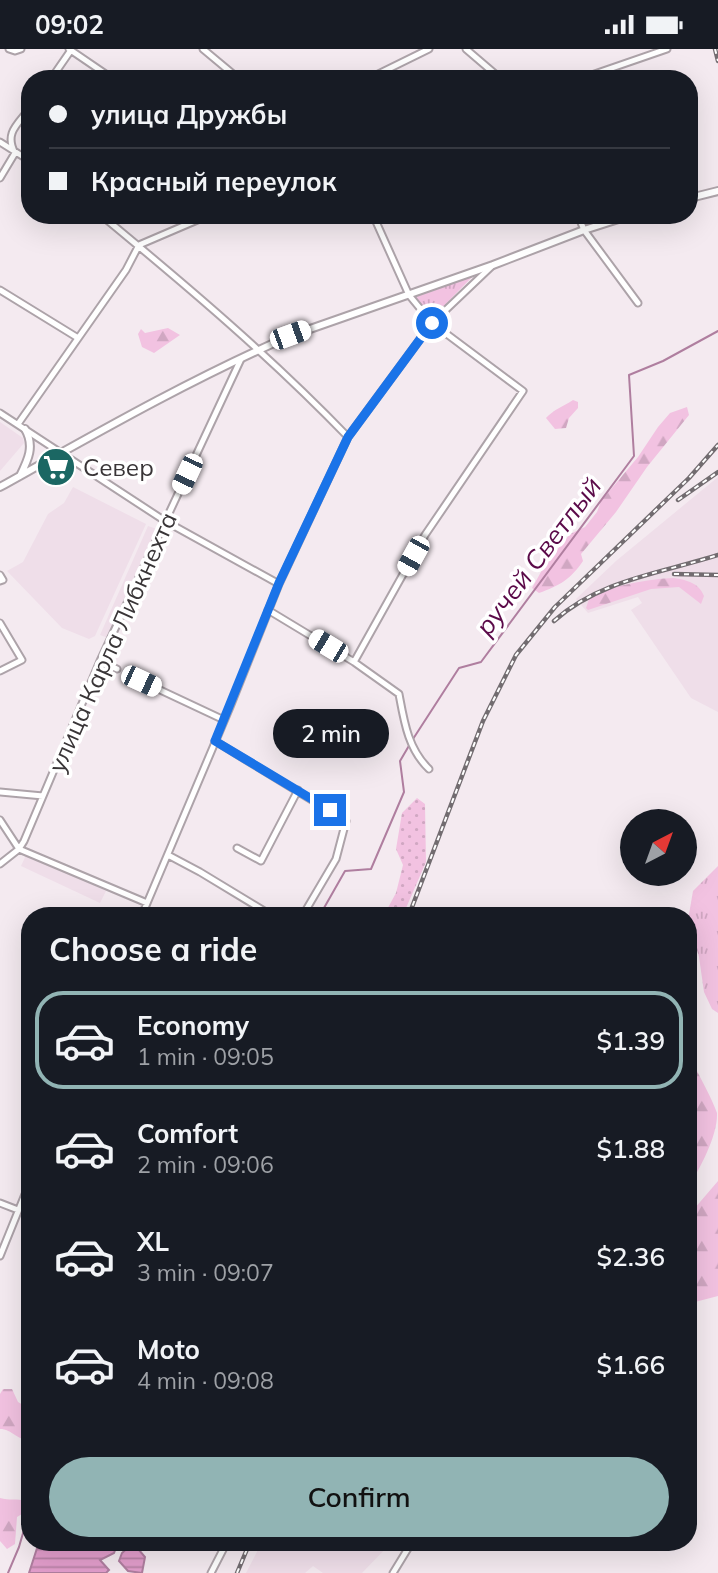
<!DOCTYPE html>
<html lang="en">
<head>
<meta charset="utf-8">
<style>
	body { margin:0; font-family:Mulish,sans-serif; background:#20242c; color:#f1f3f6; height:100vh; display:flex; flex-direction:column; font-size:26px; white-space:nowrap }
	* { box-sizing:border-box; margin:0 }
	p { font-size:23px; color:#9ea1a6 }
	.icon { flex:none; width:38px; height:38px; fill:none; stroke:currentColor; stroke-width:2; stroke-linecap:round; stroke-linejoin:round }
	.map { position:relative; flex:1; overflow:hidden }
	.details { position:absolute; left:21px; top:858px; width:676px; height:644px; display:flex; flex-direction:column; background:#171b24; border-radius:28px; box-shadow:0 7px 28px #0002 }
	.details>* { flex:none }
	.top-card { position:absolute; left:21px; top:21px; width:677px; height:154px; border-radius:28px; box-shadow:0 7px 28px #0002; display:grid; align-content:center; height:154px; padding:0 28px; background:#171b24 }
	.needle { width:46px; rotate:41deg }
	.buttons { position:absolute; left:620px; top:760px; display:grid; gap:14px }
	.buttons a { display:grid; place-items:center; width:77px; height:77px; border-radius:50%; background:#171b24; box-shadow:0 7px 28px #0002; font-size:35px }
	.end { position:absolute; width:32px; height:32px; margin:-16px; border:9px solid #1a73e8; background:#fff; box-shadow:0 0 0 4px #fff }
	.from { border-radius:50% }
	.bubble { position:absolute; height:49px; border-radius:24px; background:#171b24; box-shadow:0 7px 28px #0002; font-size:23px; font-weight:600; line-height:49px; text-align:center }
	.car { position:absolute; width:21px; height:42px; margin:-21px -10px; border-radius:9px; box-shadow:0 0 5px 2px #0007; background:linear-gradient(#fff 24%,#345 0 40%,#fff 0 76%,#345 0 86%,#fff 0) }
	.top-card b { display:flex; align-items:center; gap:24px; height:66px; font-size:26px }
	.top-card b+b { border-top:2px solid #363941 }
	.top-card i { width:18px; height:18px; background:#f1f3f6 }
	ul { padding:0; list-style:none }
	li { display:flex; align-items:center; gap:21px; height:98px; margin:0 14px 10px; padding:0 14px; border:4px solid transparent; border-radius:28px }
	li div { flex:1 }
	li b { display:block; font-size:26px }
	li em { font-style:normal; font-weight:600 }
	li.on { border-color:#91b4b4 }
	li>.icon { width:63px; height:63px; stroke-width:1.5 }
	h2 { padding:0 28px; font-size:32px; line-height:84px }
	.primary-button { display:flex; gap:14px; margin-top:auto; padding:14px 28px }
	.primary-button a { flex:1; height:80px; border-radius:42px; background:#91b4b4; color:#111; font-size:28px; font-weight:600; line-height:80px; text-align:center }
	.status { display:flex; justify-content:space-between; align-items:center; height:49px; padding:0 35px; background:#171b24; direction:ltr }
	.status svg { height:19px; fill:currentColor }
	.map>svg:first-child { display:block }
	.built { fill:#efdee9 }
	.grass { fill:url(#grass-dots) }
	.forest { fill:url(#forest-firs) }
	.park { fill:url(#park-tufts) }
	.water { fill:url(#water-rules); stroke:#af7e9f; stroke-width:2 }
	.lines { fill:none; stroke-linecap:round; stroke-linejoin:round }
	.stream { stroke:#af7e9f; stroke-width:2 }
	.minor-casing { stroke:#ada3a9; stroke-width:9 }
	.tertiary-casing { stroke:#ada3a9; stroke-width:10 }
	.minor { stroke:#fff; stroke-width:5 }
	.tertiary { stroke:#fff; stroke-width:6 }
	.rail-casing { stroke:#726c70; stroke-width:4.5 }
	.rail { stroke:#fff; stroke-width:2; stroke-dasharray:5; stroke-linecap:butt }
	.route { stroke:#1a73e8; stroke-width:9 }
	.labels { text-anchor:middle; dominant-baseline:central; stroke-width:7; stroke-linejoin:round; paint-order:stroke }
	.poi-label { font-size:24px; fill:#393537; stroke:#fff; text-anchor:start }
	.street-label { font-size:24px; fill:#393537; stroke:#fff }
	.water-label { font-size:26px; font-style:italic; fill:#5b0a49; stroke:#fff }
</style>
</head>
<body>
<div class="status"><b>09:02</b><svg viewBox="0 0 49 12"><path d="M0 12V9h3v3zM5 12V6h3v6zM10 12V3h3v9zM15 12V0h3v12zM26 1h20v11H26zM47 4h2v5h-2z"/></svg></div>
<div class="map">
<svg width="718" height="1524" viewBox="0 0 718 1524">
	<defs>
		<pattern id="grass-dots" width="8" height="8" patternUnits="userSpaceOnUse" patternTransform="scale(1.75)"><rect width="8" height="8" fill="#f2c2e1"/><path d="M2 2h.1M6 6h.1" fill="none" stroke="#d0a7c2" stroke-width="1.8" stroke-linecap="round"/></pattern>
		<pattern id="forest-firs" width="22" height="20" patternUnits="userSpaceOnUse" patternTransform="scale(1.75)"><rect width="22" height="20" fill="#f2c2e1"/><path d="M5 1l3.5 6h-7zM16 11l3.5 6h-7z" fill="#d0a7c2"/></pattern>
		<pattern id="park-tufts" width="24" height="20" patternUnits="userSpaceOnUse" patternTransform="scale(1.75)"><rect width="24" height="20" fill="#f2c2e1"/><path d="M3 7l-1-3M5 7V3M7 7l1-3M15 17l-1-3M17 17v-4M19 17l1-3" fill="none" stroke="#d0a7c2"/></pattern>
		<pattern id="water-rules" width="6" height="5" patternUnits="userSpaceOnUse" patternTransform="scale(1.75)"><rect width="6" height="5" fill="#e29dcb"/><path d="M0 2.5h6" fill="none" stroke="#b881a6"/></pattern>
	</defs>
	<rect width="100%" height="100%" fill="#f4eaf0"/>
	<path class="built" d="M 0,373 L 23,389 L 24,394 L 0,422 Z
		M 718,428 L 718,663 L 691,649 L 631,561 L 642,554 L 638,548 L 588,564 L 576,550 L 616,512 Z
		M 73,438 L 146,475 L 95,587 L 89,590 L 62,579 L 7,522 L 23,513 L 48,465 L 64,454 Z
		M 148,477 L 157,480 L 108,589 L 100,586 Z
		M 27,804 L 106,842 L 100,854 L 21,817 Z
		M 262,1493 L 392,1493 L 362,1524 L 323,1524 L 313,1517 L 305,1524 L 246,1524 Z"/>
	<path class="grass" d="M 417,749 L 425,755 L 426,813 L 403,866 L 384,866 L 396,844 L 403,816 L 396,800 L 402,764 Z"/>
	<path class="forest" d="M 168,279 L 180,286 L 154,304 L 142,298 L 138,285 L 141,280 L 145,284 Z
		M 573,351 L 578,353 L 578,359 L 569,369 L 566,379 L 555,380 L 546,369 C 553,361 564,357 573,351 Z
		M 687,358 L 689,366 L 647,418 L 616,463 L 581,505 L 583,512 C 571,530 559,537 539,544 L 532,539 L 546,514 L 570,485 L 585,478 L 597,463 L 601,452 L 638,408 L 658,378 L 670,364 Z
		M 674,529 C 687,531 699,534 704,547 L 701,555 L 679,538 L 651,540 L 588,561 L 586,559 L 589,550 C 609,536 650,530 674,529 Z
		M 688,1013 L 693,1014 C 701,1031 711,1047 717,1064 C 718,1086 700,1120 688,1138 Z
		M 718,1132 L 718,1247 L 695,1253 L 688,1252 L 688,1167 Z
		M 3,1340 L 12,1340 L 18,1353 L 30,1360 L 30,1391 C 16,1391 12,1380 0,1380 L 0,1345 Z
		M 0,1449 C 9,1452 17,1449 26,1452 L 27,1462 L 17,1468 L 15,1495 L 7,1500 L 0,1492 Z"/>
	<path class="park" d="M 474,226 L 431,270 L 414,248 Z
		M 718,817 L 718,964 L 712,960 L 704,943 L 699,908 L 688,871 L 693,842 Z"/>
	<path class="water" d="M 39,1493 L 118,1493 L 114,1504 L 100,1511 L 109,1521 L 106,1524 L 29,1524 Z
		M 133,1494 L 145,1508 L 142,1524 L 128,1522 L 119,1512 L 122,1504 Z"/>
	<g class="lines">
		<path class="stream" d="M 413,690 L 459,619 L 481,613 L 634,407 L 629,326 L 663,312 L 718,282
			M 320,866 L 345,822 L 371,820 L 404,743 L 400,712 L 410,695
			M 8,1524 L 19,1498 L 30,1460"/>
		<g class="minor-casing">
			<path id="minor" d="M 9,0 L 15,2 L 21,0
				M 69,0 L 113,30
				M 203,0 L 239,30
				M 466,0 L 501,30
				M 51,30 L 71,1
				M 368,30 L 429,0
				M 580,30 L 667,0
				M 0,93 L 30,112
				M 0,129 L 15,104 C 4,84 18,75 30,59
				M 101,166 C 187,237 271,308 348,388
				M 578,166 L 584,181 L 638,254
				M 0,241 L 78,289
				M 0,364 L 165,472 L 279,535
				M 18,375 L 126,221 L 139,196 L 209,166
				M 0,526 L 3,531 L 0,532
				M 268,561 L 354,613 L 399,645 C 404,672 408,700 429,720
				M 0,574 L 22,611 L 0,622
				M 100,612 L 117,620
				M 354,613 L 425,486 L 523,342 L 432,274 L 409,246 L 373,166
				M 141,632 L 224,671
				M 215,692 L 346,772 L 336,810 L 303,866
				M 0,743 L 43,747
				M 0,771 L 19,800 L 147,854
				M 237,799 L 261,812 L 298,741
				M 168,806 L 200,823 L 271,866
				M 0,815 L 19,800 L 24,792 L 100,612 L 241,310
				M 142,866 L 230,658 L 279,535 L 348,388 L 432,274 L 493,216
				M 0,1154 L 18,1161
				M 0,1207 L 30,1133
				M 211,1524 L 227,1493
				M 393,1524 L 412,1493"/>
		</g>
		<g class="tertiary-casing">
			<path id="tertiary" d="M 690,149 L 718,142
				M 20,427 C 28,411 35,397 25,380
				M 0,438 C 95,385 191,330 290,287 L 493,216 L 584,181 L 631,166"/>
		</g>
		<use href="#minor" class="minor"/>
		<use href="#tertiary" class="tertiary"/>
		<g class="rail-casing">
			<path id="rail" d="M 715,0 L 718,12
				M 678,451 L 718,423
				M 674,525 L 718,526
				M 554,572 C 599,531 662,524 718,506
				M 409,866 L 483,672 L 516,606 L 555,558 L 689,429 L 718,396
				M 237,1524 L 250,1493"/>
		</g>
		<use href="#rail" class="rail"/>
	</g>
	<g class="lines">
		<path class="route" d="M 330,761 L 215,692 L 279,534 L 348,388 L 432,274"/>
	</g>
	<defs>
		<g id="supermarket-disc" transform="scale(2.0125)"><circle r="9.5" fill="#1b6763" stroke="#fff"/><path d="M-6-5.5h2.5l.6 2H6L4.5 2H-2.5L-4.4-4H-6ZM-1.5 3.2a1.3 1.3 0 1 0 .1 0ZM3 3.2a1.3 1.3 0 1 0 .1 0Z" fill="#fff"/></g>
	</defs>
	<g fill-rule="evenodd">
		<use href="#supermarket-disc" x="56" y="418"/>
	</g>
	<g class="labels">
		<g class="poi-label">
			<text x="83" y="418">Север</text>
		</g>
		<g class="street-label">
			<text transform="translate(112 593) rotate(-66)">улица Карла Либкнехта</text>
		</g>
		<g class="water-label">
			<text transform="translate(538 507) rotate(-53)">ручей Светлый</text>
		</g>
	</g>
</svg>
<div class="buttons">
<a><svg class="needle" viewBox="-14 -14 28 28"><path d="M0-13l5 13h-10z" fill="#e53935"/><path d="M0 13l5-13h-10z" fill="#9ea1a6"/></svg></a>
</div>
<i class="end from" style="left:432px;top:274px"></i>
<i class="end" style="left:330px;top:761px"></i>
<div class="bubble" style="left:273px;top:660px;width:116px">2 min</div>
<i class="car" style="left:290px;top:286px;rotate:70deg"></i>
<i class="car" style="left:187px;top:425px;rotate:205deg"></i>
<i class="car" style="left:413px;top:507px;rotate:209deg"></i>
<i class="car" style="left:328px;top:597px;rotate:301deg"></i>
<i class="car" style="left:141px;top:632px;rotate:115deg"></i>
<div class="top-card">
<b><i class="from"></i>улица Дружбы</b>
<b><i></i>Красный переулок</b>
</div>
<section class="details">
<h2>Choose a ride</h2>
<ul>
<li class="on"><svg class="icon" aria-label="car" viewBox="0 0 24 24"><path d="M5 17H2v-5l4-1 3-4h7l3 4 3 1v5h-3M9 17h6M6 11h13"/><circle cx="7" cy="17" r="2"/><circle cx="17" cy="17" r="2"/></svg><div><b>Economy</b><p>1 min · 09:05</p></div><em>$1.39</em></li>
<li><svg class="icon" aria-label="car" viewBox="0 0 24 24"><path d="M5 17H2v-5l4-1 3-4h7l3 4 3 1v5h-3M9 17h6M6 11h13"/><circle cx="7" cy="17" r="2"/><circle cx="17" cy="17" r="2"/></svg><div><b>Comfort</b><p>2 min · 09:06</p></div><em>$1.88</em></li>
<li><svg class="icon" aria-label="car" viewBox="0 0 24 24"><path d="M5 17H2v-5l4-1 3-4h7l3 4 3 1v5h-3M9 17h6M6 11h13"/><circle cx="7" cy="17" r="2"/><circle cx="17" cy="17" r="2"/></svg><div><b>XL</b><p>3 min · 09:07</p></div><em>$2.36</em></li>
<li><svg class="icon" aria-label="car" viewBox="0 0 24 24"><path d="M5 17H2v-5l4-1 3-4h7l3 4 3 1v5h-3M9 17h6M6 11h13"/><circle cx="7" cy="17" r="2"/><circle cx="17" cy="17" r="2"/></svg><div><b>Moto</b><p>4 min · 09:08</p></div><em>$1.66</em></li>
</ul>
<div class="primary-button"><a>Confirm</a></div>
</section>
</div>
</body>
</html>
